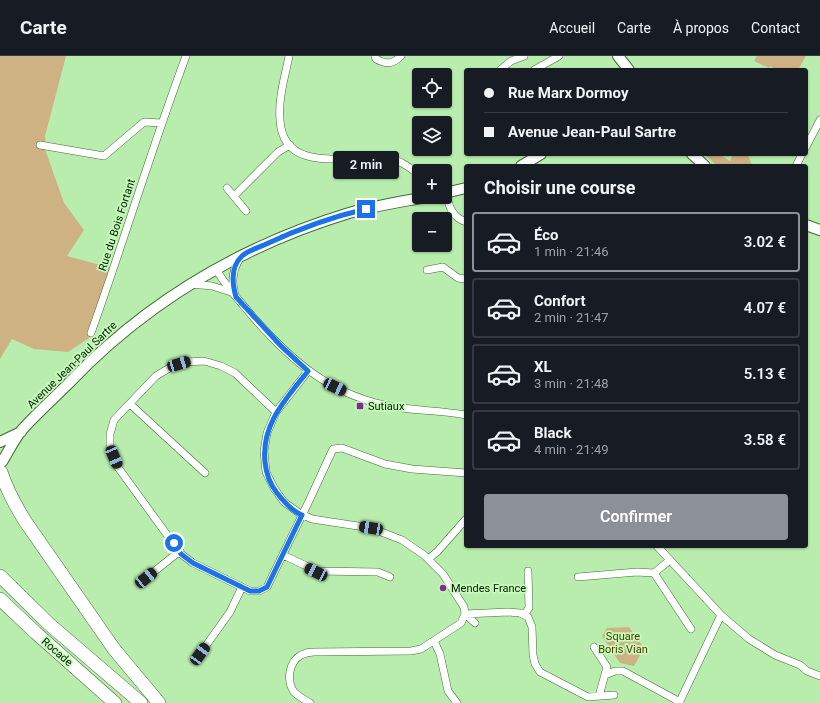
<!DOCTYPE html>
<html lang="fr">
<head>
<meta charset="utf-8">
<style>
	body { margin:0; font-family:Roboto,sans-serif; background:#20242c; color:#f1f3f6; height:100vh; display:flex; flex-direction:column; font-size:15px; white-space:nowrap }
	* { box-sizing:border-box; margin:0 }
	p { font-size:13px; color:#9ea1a6 }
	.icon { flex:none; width:22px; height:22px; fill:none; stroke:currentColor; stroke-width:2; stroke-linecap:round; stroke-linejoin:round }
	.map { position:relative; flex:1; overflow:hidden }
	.drawer { position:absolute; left:464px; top:108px; width:344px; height:384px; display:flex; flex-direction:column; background:#171b24; border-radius:4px; box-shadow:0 1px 3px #0004 }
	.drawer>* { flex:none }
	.top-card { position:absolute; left:464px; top:12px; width:344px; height:88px; border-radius:4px; box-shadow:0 1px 3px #0004; display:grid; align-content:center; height:88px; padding:0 20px; background:#171b24 }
	.tools { position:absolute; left:412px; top:12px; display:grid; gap:8px }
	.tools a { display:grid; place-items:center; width:40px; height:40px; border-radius:4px; background:#171b24; box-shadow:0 1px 3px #0004; font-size:20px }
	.end { position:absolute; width:18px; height:18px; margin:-9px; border:5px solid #1a73e8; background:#fff; box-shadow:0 0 0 2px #fff }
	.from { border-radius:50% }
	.bubble { position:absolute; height:28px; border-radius:4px; background:#171b24; box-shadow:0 1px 3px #0004; font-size:13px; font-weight:600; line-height:28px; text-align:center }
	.car { position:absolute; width:12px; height:24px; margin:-12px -6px; border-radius:5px; box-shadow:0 0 3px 1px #0007; background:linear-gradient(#222 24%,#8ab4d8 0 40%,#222 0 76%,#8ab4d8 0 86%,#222 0) }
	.top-card b { display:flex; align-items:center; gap:14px; height:38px; font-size:15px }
	.top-card b+b { border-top:1px solid #363941 }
	.top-card i { width:10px; height:10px; background:#f1f3f6 }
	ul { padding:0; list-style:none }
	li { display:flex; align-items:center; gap:12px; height:60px; margin:0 8px 6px; padding:0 12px; border:2px solid #363941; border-radius:4px }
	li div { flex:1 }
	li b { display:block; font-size:15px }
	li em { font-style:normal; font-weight:600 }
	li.active { border-color:#8c9099 }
	li>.icon { width:36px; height:36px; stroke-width:1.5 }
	h2 { padding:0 20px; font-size:18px; line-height:48px }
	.action { display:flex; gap:8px; margin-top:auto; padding:8px 20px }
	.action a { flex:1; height:46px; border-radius:4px; background:#8c9099; color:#fff; font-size:16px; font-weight:600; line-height:46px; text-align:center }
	header { display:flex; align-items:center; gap:24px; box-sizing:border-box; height:56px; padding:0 20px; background:#171b24; border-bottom:1px solid #363941 }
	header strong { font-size:19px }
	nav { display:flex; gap:22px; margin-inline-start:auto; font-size:14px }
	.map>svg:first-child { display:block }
	.green { fill:#ceb284 }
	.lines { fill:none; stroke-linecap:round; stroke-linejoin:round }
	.street-casing { stroke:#3f6d34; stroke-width:8 }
	.secondary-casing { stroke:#3f6d34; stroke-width:12 }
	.highway-casing { stroke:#3f6d34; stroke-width:14 }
	.street { stroke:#fff; stroke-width:7 }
	.secondary { stroke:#fff; stroke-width:10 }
	.highway { stroke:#fff; stroke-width:13 }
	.route { stroke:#1a73e8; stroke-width:5 }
	.poi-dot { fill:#832a96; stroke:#c6fbbb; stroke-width:1.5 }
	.labels { text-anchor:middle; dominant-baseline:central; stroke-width:3.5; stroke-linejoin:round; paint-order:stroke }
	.street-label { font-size:11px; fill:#061903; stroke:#c6fbbb }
	.poi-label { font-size:11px; fill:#061903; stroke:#c6fbbb; text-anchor:start }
	.park-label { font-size:11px; fill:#533900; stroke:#c6fbbb }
</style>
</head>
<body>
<header>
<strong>Carte</strong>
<nav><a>Accueil</a><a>Carte</a><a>À propos</a><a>Contact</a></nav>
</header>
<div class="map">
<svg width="820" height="647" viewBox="0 0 820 647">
	<rect width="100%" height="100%" fill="#b9edae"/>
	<path class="green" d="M 0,0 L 66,0 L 45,80 L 46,96 L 64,147 L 84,174 L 67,200 L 115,213 L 89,282 L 68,296 L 34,293 L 12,283 L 0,303 Z
		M 757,0 L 806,0 L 798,14 L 777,14 L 770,10 L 769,12 L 754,5 Z
		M 704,98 L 719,98 L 730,105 L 733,98 L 748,98 L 752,110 L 717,110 Z
		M 629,571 L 644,592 L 634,610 L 620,607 L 602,580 L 607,572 Z"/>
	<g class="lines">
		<g class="street-casing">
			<path id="street" d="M 289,0 C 285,21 278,42 280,64 C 283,120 352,98 387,102 C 400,104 410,111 419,119
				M 375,0 L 376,3 C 387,9 393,8 401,0
				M 500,14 L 511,5 L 524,0
				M 534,14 L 559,0
				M 40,89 L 104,100 L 144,66 L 162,67
				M 806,91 L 820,64
				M 796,110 L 802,98
				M 227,132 L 246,155
				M 446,137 C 449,151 452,161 466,166
				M 234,140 L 278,96 L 290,89
				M 216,213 C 226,231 240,245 253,261 C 291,304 327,336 384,349 C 411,355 439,354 466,359
				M 427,214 L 443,211 L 458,222 L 466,223
				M 191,228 L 212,230 L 231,236
				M 235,239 C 231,225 232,213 241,201
				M 91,277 C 124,185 152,91 186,0
				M 308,315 L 276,356 L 267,377 L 264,395 L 266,416 L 274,432 L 284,446 L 299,457 L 312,463 L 371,472 L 402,484 L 424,499 L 443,518 L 464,551 L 465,558 L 475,567
				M 130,348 L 205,417
				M 276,356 L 235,317 L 221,310 L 204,305 L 187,306 L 171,311 L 156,320 L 114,364 L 110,378 L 110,392 L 117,410 L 181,498 L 193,507 L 250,535 L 259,535 L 267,531 L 309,445 L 333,393 L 342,392 L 385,408 L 412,413 L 466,417
				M 657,490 L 721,559 L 749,583 L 775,599 L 800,609 L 807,615 L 820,620
				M 283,499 L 317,515 L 378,516 L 390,521
				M 428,503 L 437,496 L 466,463
				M 654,517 L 691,573
				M 578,521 L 637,516 L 654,517 L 670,504
				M 146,522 L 180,495
				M 524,559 L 529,552 L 528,515
				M 434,585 L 440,598 L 448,635 L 457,647
				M 594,591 L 607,611 L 599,640
				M 200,598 L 230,556 L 242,531
				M 605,619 L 615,615 L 623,615 L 680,646
				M 310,647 C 305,644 298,640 294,636 C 286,624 289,606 301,599 C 305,597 310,596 314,596 L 411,595 L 421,593 L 461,567 L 465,558 L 508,556 L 520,557 L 528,561 L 532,571 L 533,599 L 535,608 L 540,616 L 588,641 L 614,639
				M 679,647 L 721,559"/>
		</g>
		<g class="secondary-casing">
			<path id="secondary" d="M 618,0 L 629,14
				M 692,98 L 705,110
				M 521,110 L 541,98
				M 445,137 L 466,132
				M 806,169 L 820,174
				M 0,386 L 21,376
				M 2,406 C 8,396 14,384 21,375 C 35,359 52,344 68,328 C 146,246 241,190 349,157 C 374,150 400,146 426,141"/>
		</g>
		<g class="highway-casing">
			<path id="highway" d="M 1,416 C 7,434 15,449 25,465 L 114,593 L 159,647
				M 0,520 L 49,568 L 141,647
				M 0,543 L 36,577 L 115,647"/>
		</g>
		<use href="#street" class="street"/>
		<use href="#secondary" class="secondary"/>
		<use href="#highway" class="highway"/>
	</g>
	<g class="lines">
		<path class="route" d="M 174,487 L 181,498 L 193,507 L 250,535 L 259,535 L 267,531 L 302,459 C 292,455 284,446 277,437 C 270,428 266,417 265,406 C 261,368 286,343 308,315 L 281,290 L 236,241 C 232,227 230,211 242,200 C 247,195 257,192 264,189 C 296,174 331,161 366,153"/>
	</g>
	<g class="poi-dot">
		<rect x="356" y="346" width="8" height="8" rx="2"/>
		<circle cx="443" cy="532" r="4"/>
	</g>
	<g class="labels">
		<g class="street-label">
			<text transform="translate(117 169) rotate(-72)">Rue du Bois Fortant</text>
			<text transform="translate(72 309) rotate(-44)">Avenue Jean-Paul Sartre</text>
			<text transform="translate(57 596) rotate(41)">Rocade</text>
		</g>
		<g class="poi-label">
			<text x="368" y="350">Sutiaux</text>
			<text x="451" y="532">Mendes France</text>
		</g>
		<g class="park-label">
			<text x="623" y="580">Square<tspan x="623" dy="13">Boris Vian</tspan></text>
		</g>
	</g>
</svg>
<div class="tools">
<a><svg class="icon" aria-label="locate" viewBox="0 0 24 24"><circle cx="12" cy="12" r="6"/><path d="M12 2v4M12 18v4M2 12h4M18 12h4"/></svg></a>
<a><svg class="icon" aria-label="layers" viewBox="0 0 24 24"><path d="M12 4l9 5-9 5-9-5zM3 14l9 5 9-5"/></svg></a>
<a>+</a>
<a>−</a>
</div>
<i class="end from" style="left:174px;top:487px"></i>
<i class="end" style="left:366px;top:153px"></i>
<div class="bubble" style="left:333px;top:95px;width:66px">2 min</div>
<i class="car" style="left:179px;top:308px;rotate:74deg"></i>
<i class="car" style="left:335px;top:331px;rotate:115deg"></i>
<i class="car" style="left:114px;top:401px;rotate:157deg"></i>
<i class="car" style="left:371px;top:472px;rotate:279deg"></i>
<i class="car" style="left:316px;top:516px;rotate:296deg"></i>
<i class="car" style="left:146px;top:522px;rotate:51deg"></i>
<i class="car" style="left:200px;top:598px;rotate:36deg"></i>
<div class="top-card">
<b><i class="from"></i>Rue Marx Dormoy</b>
<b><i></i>Avenue Jean-Paul Sartre</b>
</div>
<section class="drawer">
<h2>Choisir une course</h2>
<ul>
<li class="active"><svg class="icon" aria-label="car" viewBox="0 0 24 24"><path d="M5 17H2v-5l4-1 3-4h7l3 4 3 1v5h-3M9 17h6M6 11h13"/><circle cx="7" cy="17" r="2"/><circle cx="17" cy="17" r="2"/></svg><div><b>Éco</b><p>1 min · 21:46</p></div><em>3.02 €</em></li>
<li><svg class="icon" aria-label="car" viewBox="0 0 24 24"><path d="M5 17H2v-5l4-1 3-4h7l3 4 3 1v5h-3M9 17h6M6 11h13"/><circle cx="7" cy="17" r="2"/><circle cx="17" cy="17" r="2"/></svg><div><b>Confort</b><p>2 min · 21:47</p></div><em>4.07 €</em></li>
<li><svg class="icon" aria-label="car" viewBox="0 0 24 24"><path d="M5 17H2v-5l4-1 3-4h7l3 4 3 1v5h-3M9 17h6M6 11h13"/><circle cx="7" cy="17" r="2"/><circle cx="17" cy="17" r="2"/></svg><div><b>XL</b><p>3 min · 21:48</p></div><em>5.13 €</em></li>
<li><svg class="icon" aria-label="car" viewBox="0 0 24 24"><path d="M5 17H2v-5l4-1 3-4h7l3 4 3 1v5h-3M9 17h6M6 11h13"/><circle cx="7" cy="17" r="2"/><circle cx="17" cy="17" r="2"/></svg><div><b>Black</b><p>4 min · 21:49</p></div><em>3.58 €</em></li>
</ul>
<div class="action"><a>Confirmer</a></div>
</section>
</div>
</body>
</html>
